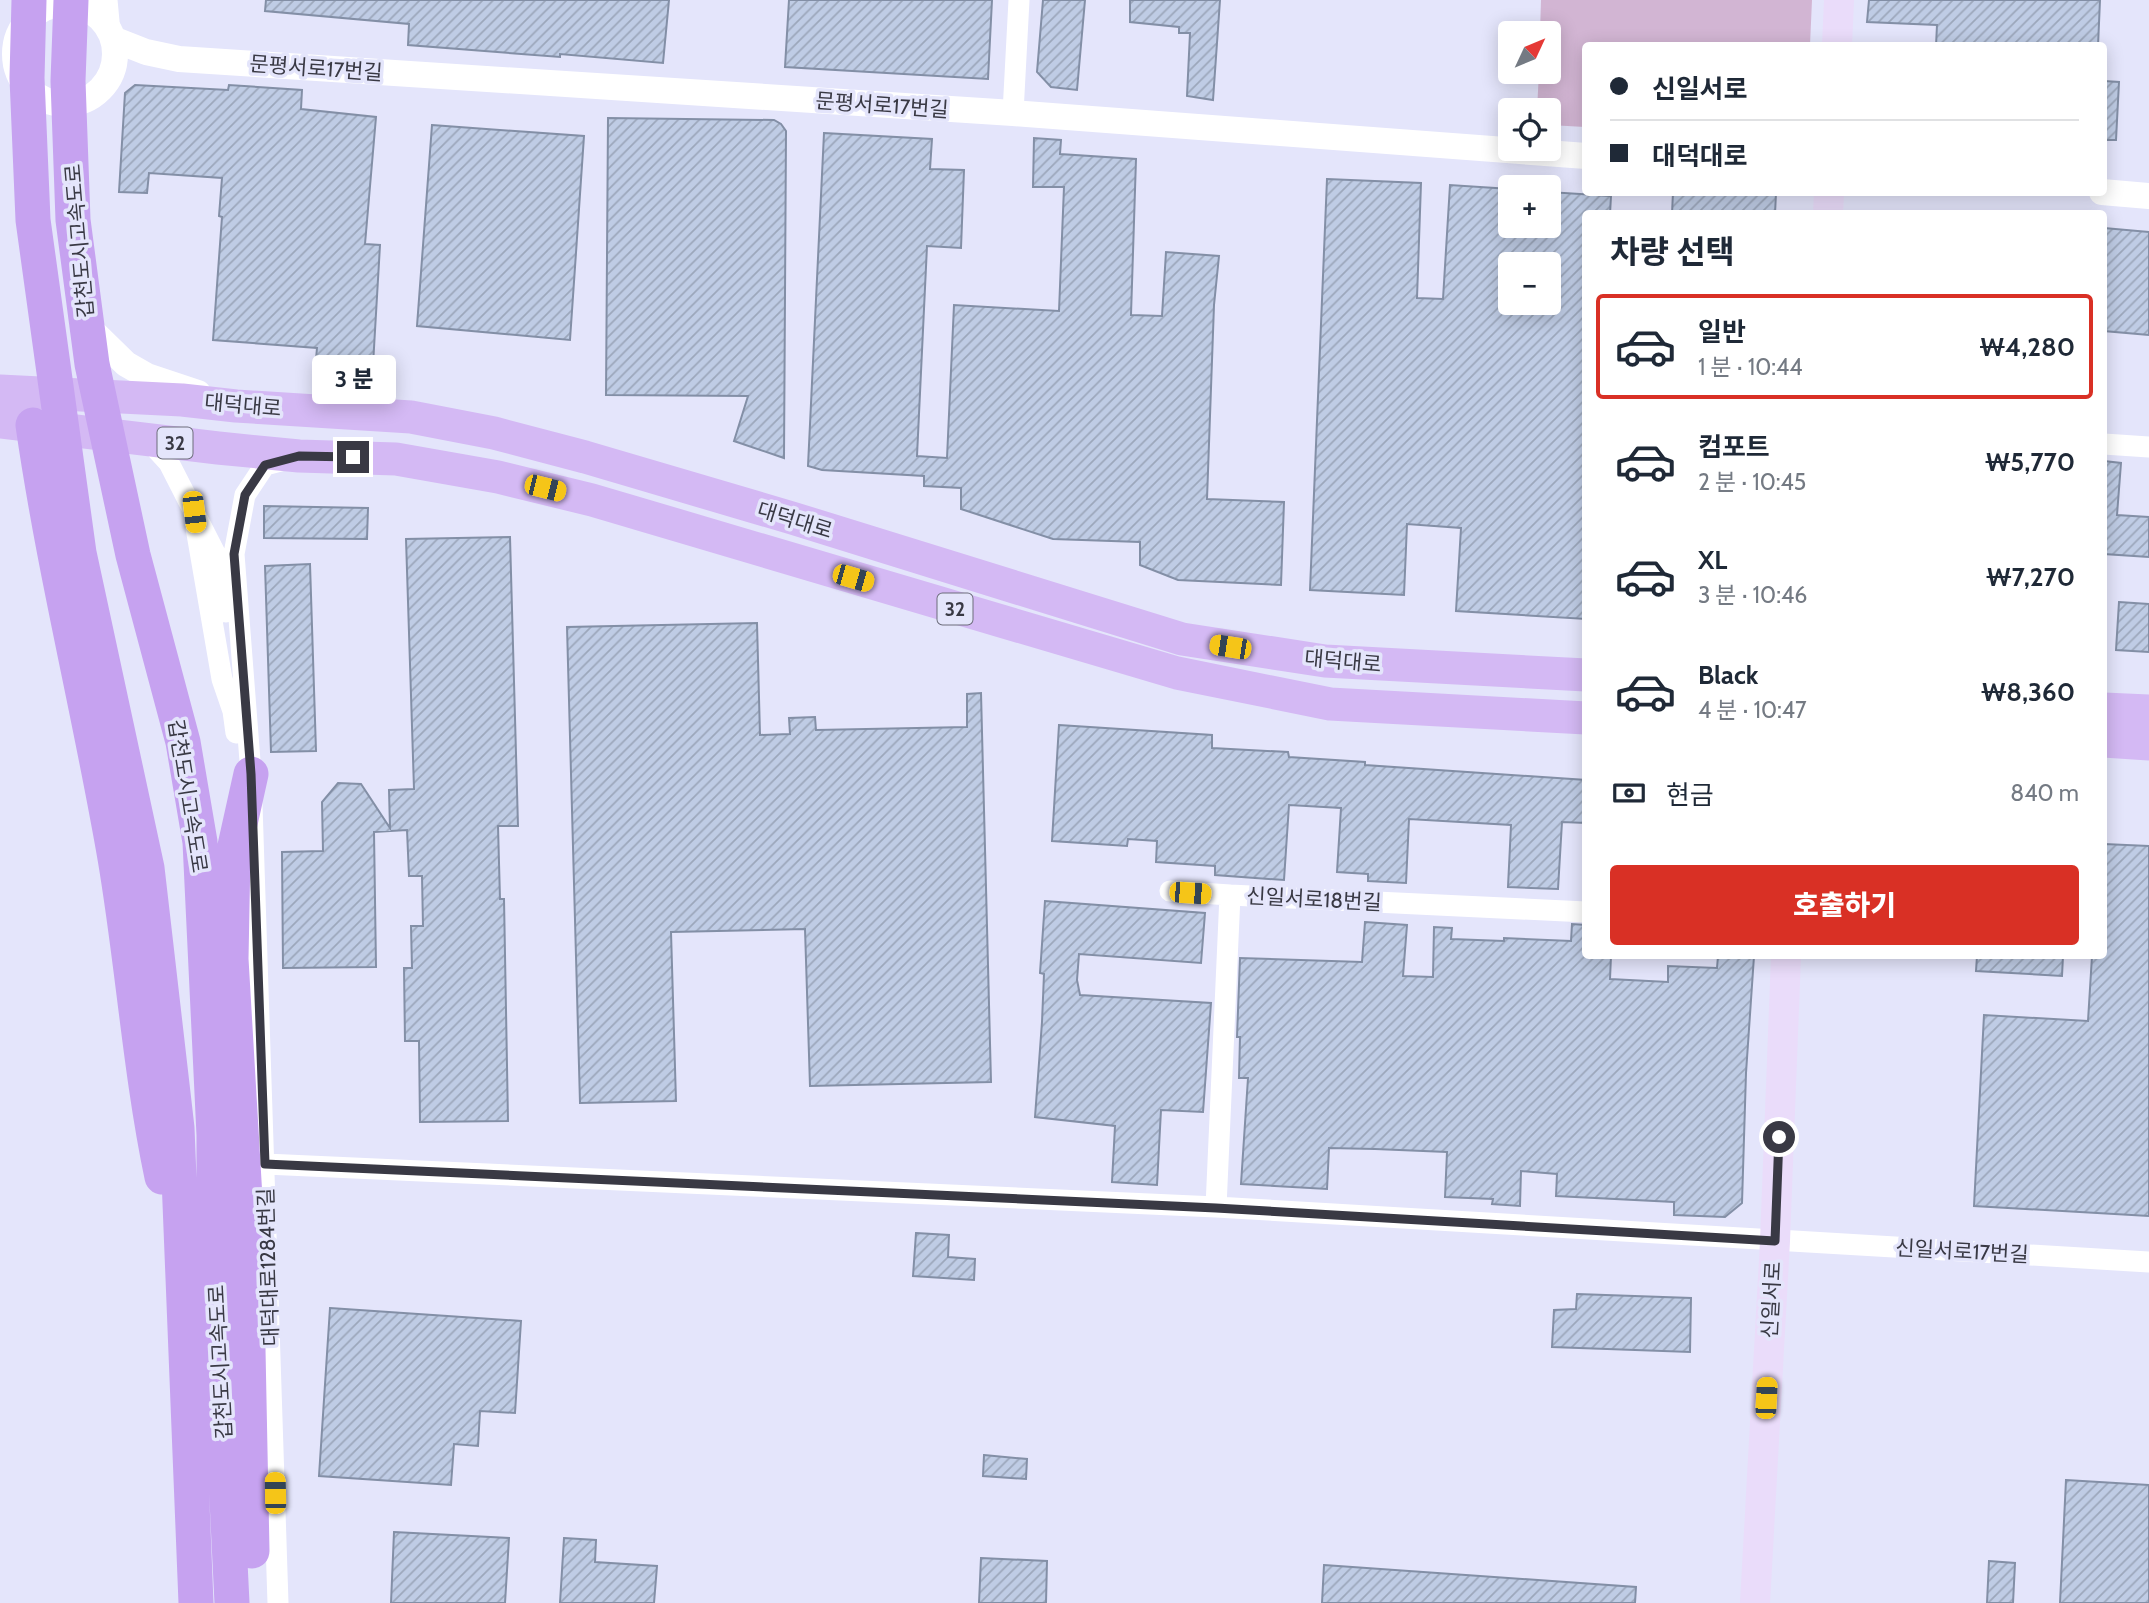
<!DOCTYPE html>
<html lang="ko">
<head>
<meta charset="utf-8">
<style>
	body { margin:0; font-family:Cabin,"Noto Sans KR",sans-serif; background:#f2f2f3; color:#1f2937; height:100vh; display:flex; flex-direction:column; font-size:26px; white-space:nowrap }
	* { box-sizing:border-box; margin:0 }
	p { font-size:23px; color:#747a83 }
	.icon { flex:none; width:38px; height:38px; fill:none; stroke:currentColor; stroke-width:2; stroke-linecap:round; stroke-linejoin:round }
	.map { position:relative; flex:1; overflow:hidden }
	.drawer { position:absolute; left:1582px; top:210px; width:525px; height:749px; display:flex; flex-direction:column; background:#fff; border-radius:7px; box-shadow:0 4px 18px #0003 }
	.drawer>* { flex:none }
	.hud { position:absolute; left:1582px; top:42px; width:525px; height:154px; border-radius:7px; box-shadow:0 4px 18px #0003; display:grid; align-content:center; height:154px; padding:0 28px; background:#fff }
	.needle { width:46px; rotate:46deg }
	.buttons { position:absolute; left:1498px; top:21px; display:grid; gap:14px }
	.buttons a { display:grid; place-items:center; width:63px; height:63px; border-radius:7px; background:#fff; box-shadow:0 4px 18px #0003; font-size:35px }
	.end { position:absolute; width:32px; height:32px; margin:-16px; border:9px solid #393944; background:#fff; box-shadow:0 0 0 4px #fff }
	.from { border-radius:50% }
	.bubble { position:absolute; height:49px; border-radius:7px; background:#fff; box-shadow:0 4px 18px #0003; font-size:23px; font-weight:800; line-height:49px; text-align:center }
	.car { position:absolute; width:21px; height:42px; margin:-21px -10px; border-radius:9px; box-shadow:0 0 5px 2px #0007; background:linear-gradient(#f5c518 24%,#345 0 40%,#f5c518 0 76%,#345 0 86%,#f5c518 0) }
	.hud b { display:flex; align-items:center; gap:24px; height:66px; font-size:26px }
	.hud b+b { border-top:2px solid #e0e1e3 }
	.hud i { width:18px; height:18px; background:#1f2937 }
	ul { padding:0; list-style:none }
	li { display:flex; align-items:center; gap:21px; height:105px; margin:0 14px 10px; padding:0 14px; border:4px solid transparent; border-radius:7px }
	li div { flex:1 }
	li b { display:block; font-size:26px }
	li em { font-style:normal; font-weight:800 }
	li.selected { border-color:#d93025 }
	li>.icon { width:63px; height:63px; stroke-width:1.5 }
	h2 { padding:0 28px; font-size:32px; line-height:84px }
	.pay { display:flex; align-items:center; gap:18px; height:77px; padding:0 28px; font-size:26px }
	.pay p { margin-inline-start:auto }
	.button { display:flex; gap:14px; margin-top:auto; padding:14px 28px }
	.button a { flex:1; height:80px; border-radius:7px; background:#d93025; color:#fff; font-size:28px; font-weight:800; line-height:80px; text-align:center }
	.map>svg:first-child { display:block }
	.green { fill:#d2b5d3 }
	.building { fill:url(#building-hatch); stroke:#838fa6; stroke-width:2; fill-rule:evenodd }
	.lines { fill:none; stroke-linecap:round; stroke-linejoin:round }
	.minor { stroke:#fff; stroke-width:21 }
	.tertiary { stroke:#fff; stroke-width:26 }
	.secondary { stroke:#eadcfa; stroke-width:30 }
	.primary { stroke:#d4b9f4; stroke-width:33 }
	.trunk { stroke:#c6a2f0; stroke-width:35 }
	.route { stroke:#393944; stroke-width:9 }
	.labels { text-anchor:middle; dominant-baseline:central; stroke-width:7; stroke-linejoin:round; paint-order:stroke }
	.shield { fill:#e4e5fb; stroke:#6c6d7b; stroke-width:2 }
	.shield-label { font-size:19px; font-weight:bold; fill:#393944 }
	.street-label { font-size:21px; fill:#393944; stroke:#e4e5fb }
</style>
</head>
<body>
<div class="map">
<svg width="2149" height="1603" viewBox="0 0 2149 1603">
	<defs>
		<pattern id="building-hatch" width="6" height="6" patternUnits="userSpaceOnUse" patternTransform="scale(1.75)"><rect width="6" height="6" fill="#bfcce5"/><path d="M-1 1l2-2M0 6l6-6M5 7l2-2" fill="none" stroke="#9ca7bb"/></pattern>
	</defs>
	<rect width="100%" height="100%" fill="#e4e5fb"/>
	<path class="green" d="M 1541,0 L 1812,0 L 1810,45 L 1586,46 L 1585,127 L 1549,125 L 1549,110 L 1537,110 L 1539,72 L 1549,72 L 1549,33 L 1540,33 Z"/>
	<path class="building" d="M 266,0 L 669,0 L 663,63 L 560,54 L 560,57 L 408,45 L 409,24 L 265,11 Z
		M 789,0 L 992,0 L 988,79 L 785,67 Z
		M 1043,0 L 1085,0 L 1077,90 L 1051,87 L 1037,72 Z
		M 1130,0 L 1220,0 L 1213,100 L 1187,96 L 1190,33 L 1179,33 L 1179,27 L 1130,22 Z
		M 1869,0 L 2100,0 L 2098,46 L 1936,46 L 1937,25 L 1867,22 Z
		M 2104,81 L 2119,82 L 2116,140 L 2104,140 Z
		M 135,85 L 228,90 L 229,85 L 302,90 L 301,109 L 376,117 L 365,244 L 380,245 L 373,365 L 316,359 L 317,348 L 213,340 L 222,217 L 219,216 L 222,178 L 149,173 L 147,193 L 119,192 L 125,93 Z
		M 608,118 L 774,120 L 781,124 L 786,131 L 784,458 L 734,441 L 748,396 L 606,395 Z
		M 432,125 L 584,136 L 570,340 L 417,326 Z
		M 824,133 L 932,139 L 930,169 L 964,170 L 961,248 L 927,246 L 917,456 L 947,458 L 954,305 L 1059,311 L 1064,187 L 1033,187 L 1034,138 L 1061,140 L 1060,154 L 1136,159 L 1131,315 L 1162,316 L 1166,252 L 1219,256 L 1214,305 L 1207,499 L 1284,502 L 1281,585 L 1178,580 L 1140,565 L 1140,542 L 1053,539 L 961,509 L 961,488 L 924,486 L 924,476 L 822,470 L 808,466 Z
		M 1327,179 L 1421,183 L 1417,298 L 1443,299 L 1450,185 L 1510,189 L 1510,226 L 1549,226 L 1549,192 L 1611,196 L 1610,214 L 1586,214 L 1586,619 L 1456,611 L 1461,528 L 1407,524 L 1404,595 L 1310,590 ZM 1510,264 L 1549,264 L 1549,303 L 1510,303 Z
		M 1673,192 L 1776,193 L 1775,214 L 1672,214 Z
		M 2104,228 L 2149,232 L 2149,335 L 2104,331 Z
		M 2104,461 L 2121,463 L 2117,515 L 2149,517 L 2149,557 L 2104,554 Z
		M 264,506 L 368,508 L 367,539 L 264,538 Z
		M 510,537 L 518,826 L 498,826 L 500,899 L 504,899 L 508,1121 L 420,1122 L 419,1041 L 405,1041 L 404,968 L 412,968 L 411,926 L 423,926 L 422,876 L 409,876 L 407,830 L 374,832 L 376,967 L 283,968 L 282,852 L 323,851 L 322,802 L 338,783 L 361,784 L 390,828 L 389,790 L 414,789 L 406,539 Z
		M 310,564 L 316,751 L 271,752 L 265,566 Z
		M 2119,602 L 2149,604 L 2149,652 L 2116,650 Z
		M 757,623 L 760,735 L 790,734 L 789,718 L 815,717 L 816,730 L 967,727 L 967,694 L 981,693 L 991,1082 L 810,1086 L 805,929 L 671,932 L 676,1101 L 580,1103 L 567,627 Z
		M 1059,725 L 1212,735 L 1212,748 L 1288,752 L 1289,757 L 1365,762 L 1365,765 L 1586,780 L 1586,823 L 1562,822 L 1558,889 L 1508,887 L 1511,825 L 1409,819 L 1406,883 L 1368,881 L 1368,874 L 1337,872 L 1341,808 L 1289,805 L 1284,880 L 1215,875 L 1215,866 L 1156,862 L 1157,841 L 1128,839 L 1127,846 L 1052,841 Z
		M 2104,844 L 2149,846 L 2149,1216 L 1974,1206 L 1984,1015 L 2088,1021 L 2092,956 L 2104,956 Z
		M 1045,901 L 1205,913 L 1201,963 L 1079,954 L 1077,980 L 1080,995 L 1211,1003 L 1203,1112 L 1161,1110 L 1157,1185 L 1112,1182 L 1115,1126 L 1035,1117 L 1042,1022 L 1044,974 L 1040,973 Z
		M 1365,922 L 1407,925 L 1403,976 L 1433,977 L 1434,927 L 1452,928 L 1451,939 L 1504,941 L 1504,938 L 1571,941 L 1572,924 L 1586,925 L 1586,956 L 1611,956 L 1610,979 L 1668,982 L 1668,966 L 1717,968 L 1718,956 L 1754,956 L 1746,1073 L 1742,1203 L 1725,1217 L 1674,1215 L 1674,1202 L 1556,1196 L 1557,1174 L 1521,1171 L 1520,1206 L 1492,1204 L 1493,1199 L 1445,1197 L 1447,1152 L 1375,1149 L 1329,1148 L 1327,1189 L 1241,1184 L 1248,1078 L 1239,1078 L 1240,1037 L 1237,1037 L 1240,958 L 1362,962 Z
		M 1977,956 L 2063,956 L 2062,976 L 1976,971 Z
		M 916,1233 L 949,1235 L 948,1257 L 975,1259 L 974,1280 L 913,1276 Z
		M 1577,1294 L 1691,1298 L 1690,1352 L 1552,1347 L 1554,1310 L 1576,1309 Z
		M 330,1308 L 521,1321 L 515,1413 L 480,1411 L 478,1446 L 454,1444 L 451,1485 L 319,1476 Z
		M 984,1455 L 1027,1459 L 1026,1479 L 983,1476 Z
		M 2066,1480 L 2149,1485 L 2149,1603 L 2060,1603 Z
		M 394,1532 L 509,1538 L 505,1603 L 391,1603 Z
		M 564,1538 L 596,1540 L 595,1562 L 657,1566 L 654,1603 L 560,1603 Z
		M 981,1558 L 1047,1561 L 1046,1603 L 979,1603 Z
		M 1989,1561 L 2015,1563 L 2013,1603 L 1987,1603 Z
		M 1324,1565 L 1636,1587 L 1635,1603 L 1322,1603 Z"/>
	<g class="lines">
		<path class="minor" d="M 107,0 L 110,32
			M 89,11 L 99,0
			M 1013,113 L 1019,0
			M 147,439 L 169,463 L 217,557 L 226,612
			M 2104,444 L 2149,447
			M 196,528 L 222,679 L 233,711 L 236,733
			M 1170,891 L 1230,895
			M 265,1164 L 1216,1207 L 2149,1262
			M 1216,1207 L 1230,895 L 1586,912
			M 278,1603 L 251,774 L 234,554 L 245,495 L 265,465 L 288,459"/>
		<path class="tertiary" d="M15 54a50 50 0 1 1 100 0a50 50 0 1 1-100 0Z
			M 113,39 L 146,52 L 179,59 L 1013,113 L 1586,156
			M 2102,192 L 2149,196
			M 82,321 L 126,364 L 147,376 L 198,393"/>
		<path class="secondary" d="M 1837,46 L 1839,0
			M 1828,214 L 1829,192
			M 1755,1603 L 1775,1241 L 1786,956"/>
		<path class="primary" d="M 0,391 L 182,400 L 236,406 L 411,417 L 494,433 L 585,457 L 792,518 L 1182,639 L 1325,661 L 1586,675
			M 0,422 L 218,448 L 299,456 L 396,459 L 498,477 L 592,500 L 1177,673 L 1330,704 L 1586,718
			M 2104,709 L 2149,711
			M 2104,741 L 2149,744"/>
		<path class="trunk" d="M 29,0 L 27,78 L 33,220 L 79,553 L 147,868 L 177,1128 L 196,1603
			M 71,0 L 68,81 L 73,220 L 92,364 L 133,555 L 183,742 L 200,842 L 214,1135 L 214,1234 L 232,1603
			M 33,425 C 54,571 90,713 115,858 C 133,964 140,1072 162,1177
			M 251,774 L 233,855 L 231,959 L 245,1198 L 252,1551"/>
	</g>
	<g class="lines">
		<path class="route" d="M 353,457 L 299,456 L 265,465 L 245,495 L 234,554 L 251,774 L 265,1164 L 1216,1208 L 1775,1241 L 1779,1137"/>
	</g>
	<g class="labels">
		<g class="shield">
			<rect x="157.5" y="427.5" width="35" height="31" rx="5"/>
			<rect x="937.5" y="593.5" width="35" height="31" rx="5"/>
		</g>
		<g class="shield-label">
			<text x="175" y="443">32</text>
			<text x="955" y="609">32</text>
		</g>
		<g class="street-label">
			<text transform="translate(316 68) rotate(4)">문평서로17번길</text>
			<text transform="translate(882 105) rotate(4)">문평서로17번길</text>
			<text transform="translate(79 241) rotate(-95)">갑천도시고속도로</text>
			<text transform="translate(243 405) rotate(5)">대덕대로</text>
			<text transform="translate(795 520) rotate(17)">대덕대로</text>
			<text transform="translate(1343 661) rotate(5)">대덕대로</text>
			<text transform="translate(188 796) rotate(81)">갑천도시고속도로</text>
			<text transform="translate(1314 899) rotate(3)">신일서로18번길</text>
			<text transform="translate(1962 1251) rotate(3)">신일서로17번길</text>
			<text transform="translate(268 1267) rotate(-92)">대덕대로1284번길</text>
			<text transform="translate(1771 1300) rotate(-87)">신일서로</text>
			<text transform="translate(220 1362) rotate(-93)">갑천도시고속도로</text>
		</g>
	</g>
</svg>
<div class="buttons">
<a><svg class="needle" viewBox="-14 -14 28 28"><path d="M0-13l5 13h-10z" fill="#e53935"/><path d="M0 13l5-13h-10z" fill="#747a83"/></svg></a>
<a><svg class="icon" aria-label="locate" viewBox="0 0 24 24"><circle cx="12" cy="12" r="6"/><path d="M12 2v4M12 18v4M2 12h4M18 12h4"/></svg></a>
<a>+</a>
<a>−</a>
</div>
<i class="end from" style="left:1779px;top:1137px"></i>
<i class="end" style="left:353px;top:457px"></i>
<div class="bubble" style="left:312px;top:355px;width:84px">3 분</div>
<i class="car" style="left:545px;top:488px;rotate:104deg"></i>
<i class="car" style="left:194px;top:512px;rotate:173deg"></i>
<i class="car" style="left:853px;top:578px;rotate:106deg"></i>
<i class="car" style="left:1230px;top:647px;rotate:279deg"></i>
<i class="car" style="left:1190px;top:893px;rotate:94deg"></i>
<i class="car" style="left:1766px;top:1398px;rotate:3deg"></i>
<i class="car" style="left:275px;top:1493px;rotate:359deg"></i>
<div class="hud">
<b><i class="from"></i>신일서로</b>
<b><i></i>대덕대로</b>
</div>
<section class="drawer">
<h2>차량 선택</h2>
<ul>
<li class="selected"><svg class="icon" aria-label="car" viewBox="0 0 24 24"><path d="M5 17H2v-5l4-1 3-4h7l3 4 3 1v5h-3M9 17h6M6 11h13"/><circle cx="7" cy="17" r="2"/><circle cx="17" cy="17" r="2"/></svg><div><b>일반</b><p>1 분 · 10:44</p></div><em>₩4,280</em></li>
<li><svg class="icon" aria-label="car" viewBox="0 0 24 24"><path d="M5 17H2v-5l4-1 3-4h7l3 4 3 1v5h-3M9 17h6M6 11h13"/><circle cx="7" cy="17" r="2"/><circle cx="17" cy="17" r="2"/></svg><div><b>컴포트</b><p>2 분 · 10:45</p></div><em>₩5,770</em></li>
<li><svg class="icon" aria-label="car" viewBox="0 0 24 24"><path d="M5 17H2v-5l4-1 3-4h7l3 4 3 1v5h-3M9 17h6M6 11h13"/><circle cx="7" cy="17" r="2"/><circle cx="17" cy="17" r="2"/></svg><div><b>XL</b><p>3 분 · 10:46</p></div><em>₩7,270</em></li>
<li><svg class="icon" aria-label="car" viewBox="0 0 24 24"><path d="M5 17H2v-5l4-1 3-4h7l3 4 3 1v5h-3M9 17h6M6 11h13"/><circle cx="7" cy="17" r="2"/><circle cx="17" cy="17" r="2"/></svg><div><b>Black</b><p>4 분 · 10:47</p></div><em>₩8,360</em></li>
</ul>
<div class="pay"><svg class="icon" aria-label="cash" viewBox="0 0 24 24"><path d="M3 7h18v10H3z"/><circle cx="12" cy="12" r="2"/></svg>현금<p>840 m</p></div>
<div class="button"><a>호출하기</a></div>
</section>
</div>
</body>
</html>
